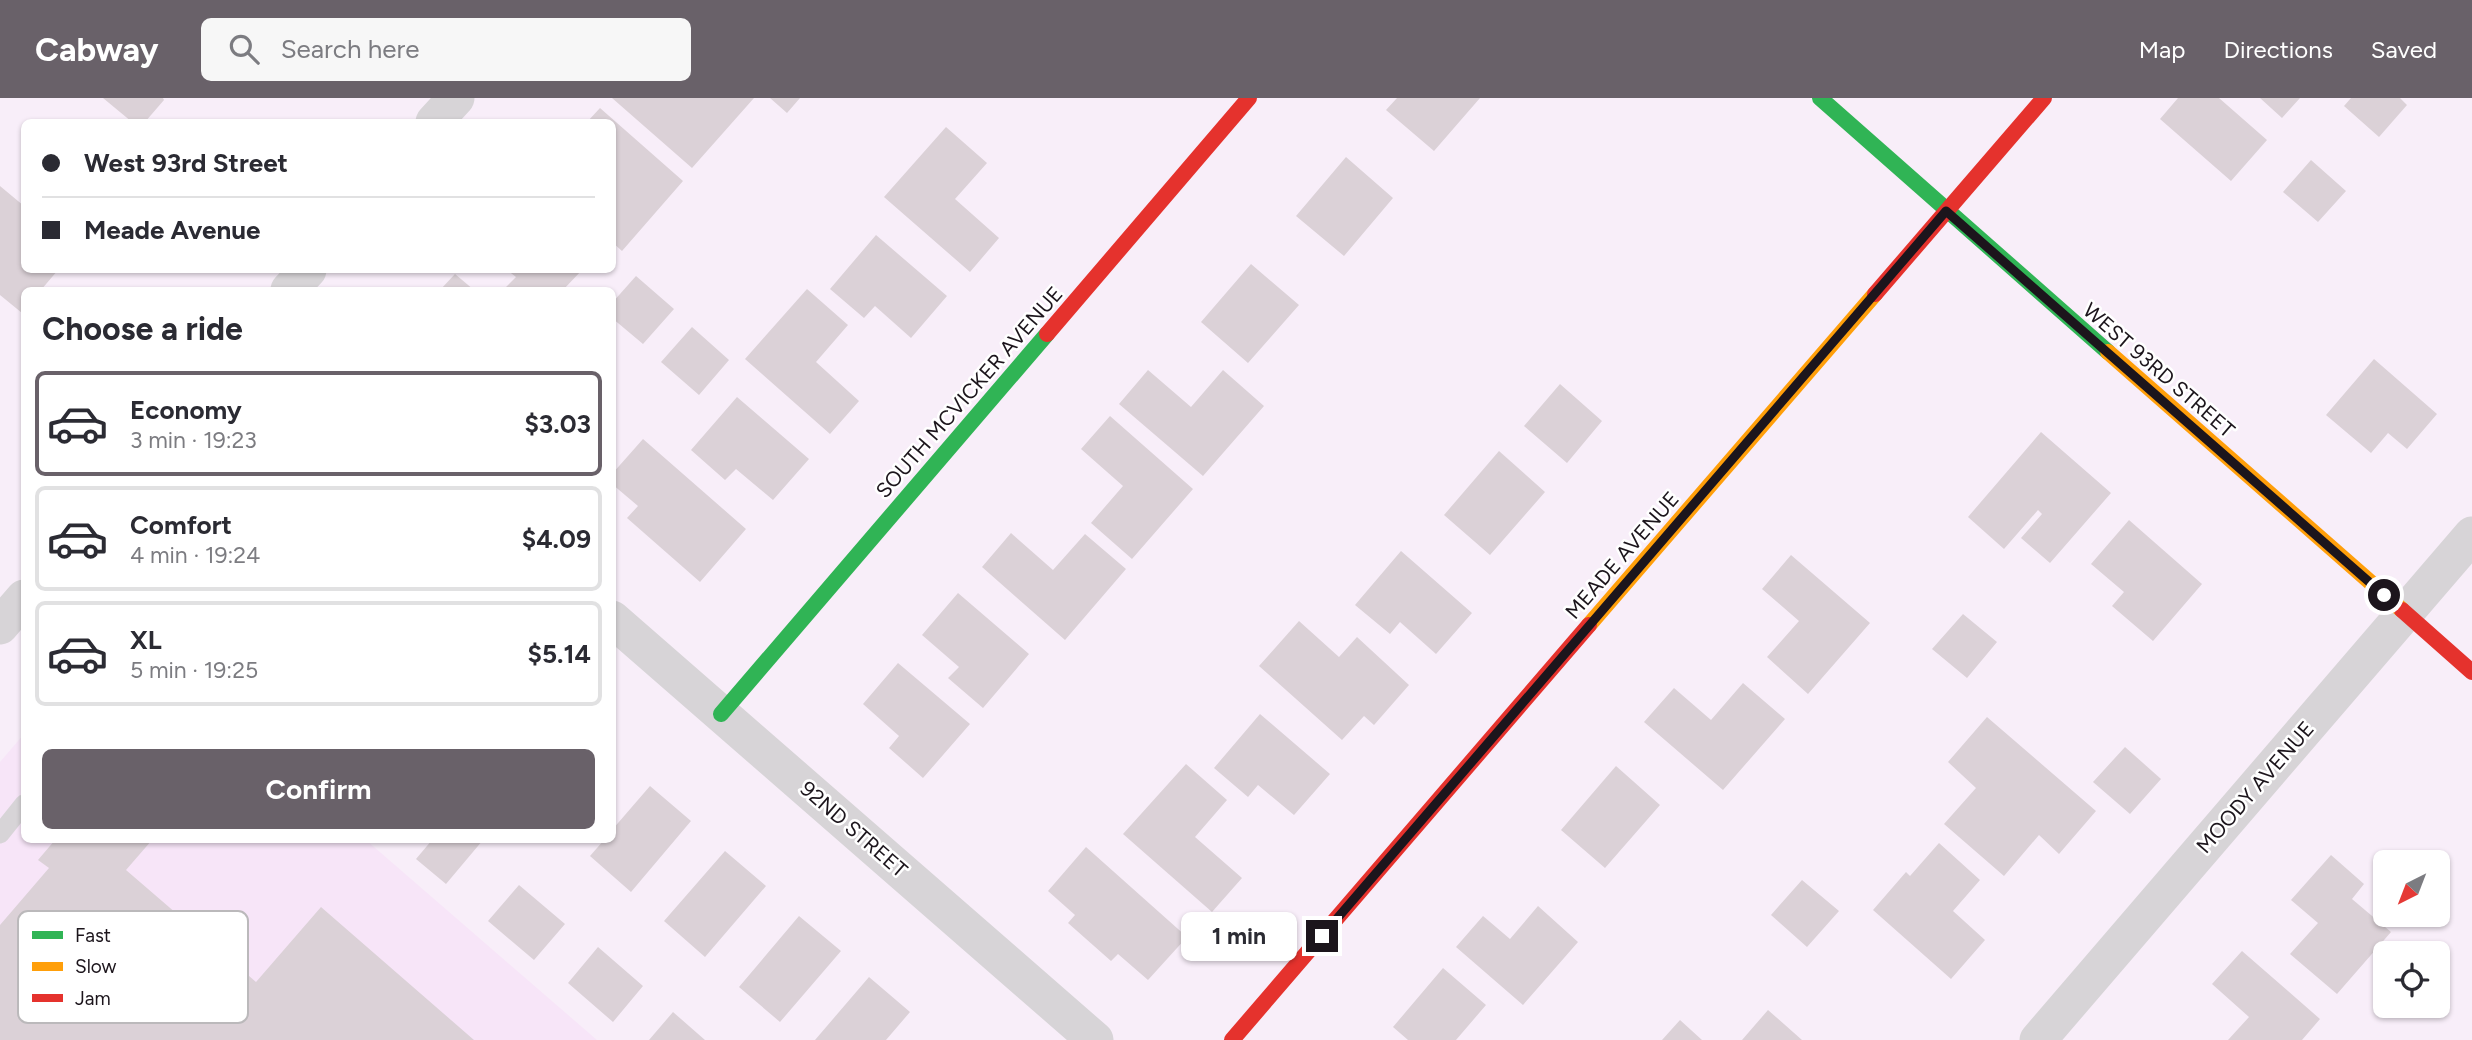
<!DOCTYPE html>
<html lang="en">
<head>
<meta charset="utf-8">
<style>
	body { margin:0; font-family:Figtree,sans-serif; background:#f7f7f7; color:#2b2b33; height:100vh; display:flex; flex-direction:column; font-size:26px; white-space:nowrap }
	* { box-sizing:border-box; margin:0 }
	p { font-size:23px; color:#7c7c81 }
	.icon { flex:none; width:38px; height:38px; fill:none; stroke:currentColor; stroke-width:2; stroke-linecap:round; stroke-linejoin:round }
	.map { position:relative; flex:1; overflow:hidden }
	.drawer { position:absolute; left:21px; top:189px; width:595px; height:556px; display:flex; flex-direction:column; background:#fff; border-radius:10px; box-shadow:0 2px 5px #0004 }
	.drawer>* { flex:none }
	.guide { position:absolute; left:21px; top:21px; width:595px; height:154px; border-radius:10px; box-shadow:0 2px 5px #0004; display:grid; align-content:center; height:154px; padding:0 21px; background:#fff }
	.needle { width:46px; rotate:222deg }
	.tools { position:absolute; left:2373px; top:752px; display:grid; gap:14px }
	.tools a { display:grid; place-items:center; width:77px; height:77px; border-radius:10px; background:#fff; box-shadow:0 2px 5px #0004; font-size:35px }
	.end { position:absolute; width:32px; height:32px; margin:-16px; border:9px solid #1c151c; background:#fff; box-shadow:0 0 0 4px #fff }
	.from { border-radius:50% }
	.bubble { position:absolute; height:49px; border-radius:10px; background:#fff; box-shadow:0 2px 5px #0004; font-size:23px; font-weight:700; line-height:49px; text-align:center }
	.guide b { display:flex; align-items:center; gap:24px; height:66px; font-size:26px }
	.guide b+b { border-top:2px solid #e1e1e2 }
	.guide i { width:18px; height:18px; background:#2b2b33 }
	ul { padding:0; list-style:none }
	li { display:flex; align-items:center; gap:21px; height:105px; margin:0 14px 10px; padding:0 7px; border:4px solid #e1e1e2; border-radius:10px }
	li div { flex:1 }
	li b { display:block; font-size:26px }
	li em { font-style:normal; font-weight:700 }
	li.active { border-color:#696169 }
	li>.icon { width:63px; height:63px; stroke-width:1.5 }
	h2 { padding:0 21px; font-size:32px; line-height:84px }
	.button { display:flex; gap:14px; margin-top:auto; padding:14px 21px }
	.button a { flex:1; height:80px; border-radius:10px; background:#696169; color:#fff; font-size:28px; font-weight:700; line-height:80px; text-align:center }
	header { display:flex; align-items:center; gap:42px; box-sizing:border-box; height:98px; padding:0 35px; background:#696169; color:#fff }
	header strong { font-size:33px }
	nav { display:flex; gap:38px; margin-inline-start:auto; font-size:24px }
	.search { width:490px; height:63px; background:#f7f7f7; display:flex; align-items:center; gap:18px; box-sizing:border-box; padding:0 24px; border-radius:10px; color:#7c7c81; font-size:26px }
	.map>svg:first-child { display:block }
	.built { fill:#f7e5f8 }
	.building { fill:#dbd1d7 }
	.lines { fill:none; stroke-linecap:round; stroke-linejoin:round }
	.lane { stroke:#d7d4d7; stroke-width:19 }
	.street { stroke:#d7d4d7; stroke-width:37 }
	.fast { stroke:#30b455; stroke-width:16 }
	.slow { stroke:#ff9f0a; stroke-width:16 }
	.jam { stroke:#e5322d; stroke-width:16 }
	.route { stroke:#1c151c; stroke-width:9 }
	.labels { text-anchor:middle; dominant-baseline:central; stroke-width:5; stroke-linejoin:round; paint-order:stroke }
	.street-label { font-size:21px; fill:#1c151c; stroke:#fff }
	.key { fill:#fff; stroke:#bbb9bb; stroke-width:2 }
	.key-label { font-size:19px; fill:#1c151c }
</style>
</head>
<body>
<header>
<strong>Cabway</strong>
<div class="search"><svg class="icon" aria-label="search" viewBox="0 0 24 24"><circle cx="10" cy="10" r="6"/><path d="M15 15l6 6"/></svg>Search here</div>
<nav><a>Map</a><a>Directions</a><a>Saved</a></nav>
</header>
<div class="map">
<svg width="2472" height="942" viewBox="0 0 2472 942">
	<rect width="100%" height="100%" fill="#f8eef9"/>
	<path class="built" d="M 24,636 L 24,742 L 366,742 L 597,942 L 0,942 L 0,664 Z"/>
	<path class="building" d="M 103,0 L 163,0 L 164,2 L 145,24 L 132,24 Z
		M 612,0 L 754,0 L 692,70 Z
		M 770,0 L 800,0 L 787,15 Z
		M 1397,0 L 1480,0 L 1434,53 L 1386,12 Z
		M 2178,0 L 2219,0 L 2267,42 L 2231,83 L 2160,21 Z
		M 2260,0 L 2300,0 L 2282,20 Z
		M 2351,0 L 2400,0 L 2407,7 L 2379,39 L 2344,8 Z
		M 600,10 L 683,83 L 622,153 L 612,144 L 612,24 L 587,24 Z
		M 946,29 L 987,65 L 955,101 L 999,140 L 970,174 L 884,99 Z
		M 1346,59 L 1393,100 L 1344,158 L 1296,118 Z
		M 2311,62 L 2346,93 L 2318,124 L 2283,94 Z
		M 0,88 L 24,108 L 24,172 L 58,172 L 41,192 L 24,192 L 24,212 L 22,215 L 0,197 Z
		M 876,137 L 947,198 L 911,240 L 875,208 L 864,220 L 830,191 Z
		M 1251,166 L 1299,207 L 1248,265 L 1201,224 Z
		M 507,172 L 582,172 L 563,192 L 508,192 L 505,190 L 516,179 Z
		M 455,176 L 474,192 L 440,192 Z
		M 636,178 L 674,211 L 643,246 L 612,220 L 612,205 Z
		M 807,191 L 848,227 L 816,264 L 859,303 L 830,336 L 745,261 Z
		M 692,229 L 729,262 L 699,297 L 661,264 Z
		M 2374,261 L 2437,316 L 2407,351 L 2388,335 L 2371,355 L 2326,317 Z
		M 1148,272 L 1191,309 L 1223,272 L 1264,308 L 1203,378 L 1119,306 Z
		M 1560,286 L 1602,323 L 1567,365 L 1524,328 Z
		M 737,299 L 809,361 L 773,402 L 736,371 L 725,382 L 691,352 Z
		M 1110,318 L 1193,391 L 1132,461 L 1091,425 L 1123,388 L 1081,351 Z
		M 2041,334 L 2111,395 L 2050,465 L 2021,440 L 2042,416 L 2038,412 L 2004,451 L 1968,419 Z
		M 643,341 L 746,431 L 700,484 L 627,420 L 638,408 L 612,386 L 612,376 Z
		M 1499,353 L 1545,394 L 1490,457 L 1444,417 Z
		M 2129,422 L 2202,486 L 2153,543 L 2112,508 L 2124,494 L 2091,466 Z
		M 1011,435 L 1053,472 L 1085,436 L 1126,471 L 1065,542 L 982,469 Z
		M 1401,453 L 1472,515 L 1436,556 L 1400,524 L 1390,536 L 1355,507 Z
		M 1791,457 L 1870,525 L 1808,596 L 1767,559 L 1799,523 L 1762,491 Z
		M 958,495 L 1029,556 L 983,610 L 948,580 L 959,569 L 922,537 Z
		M 1963,516 L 1997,544 L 1967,580 L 1932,551 Z
		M 1299,523 L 1339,559 L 1357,539 L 1409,587 L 1374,627 L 1364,618 L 1342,642 L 1259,568 Z
		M 898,565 L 970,626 L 923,680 L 889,650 L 899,638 L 863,606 Z
		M 1743,585 L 1785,621 L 1723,692 L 1644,624 L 1674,590 L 1711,622 Z
		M 1260,616 L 1330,676 L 1294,717 L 1258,687 L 1248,699 L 1214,670 Z
		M 1987,619 L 2096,713 L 2059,756 L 2039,737 L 2004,778 L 1944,726 L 1976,690 L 1948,664 Z
		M 2125,649 L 2161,681 L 2130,716 L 2093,684 Z
		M 1186,666 L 1227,702 L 1195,739 L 1242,780 L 1212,814 L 1123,736 Z
		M 1616,668 L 1660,707 L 1605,770 L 1561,732 Z
		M 650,688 L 691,723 L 631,794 L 590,758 L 604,742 L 612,742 L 612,732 Z
		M 55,742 L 152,742 L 126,772 L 256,884 L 321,809 L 474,942 L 0,942 L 0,827 L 49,770 L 38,762 Z
		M 432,742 L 483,742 L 446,786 L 416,761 Z
		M 1939,745 L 1980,782 L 1953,813 L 1985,842 L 1951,881 L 1873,812 L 1906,774 L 1910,778 Z
		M 1086,749 L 1187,839 L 1148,882 L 1118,856 L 1111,863 L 1068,825 L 1075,817 L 1048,793 Z
		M 725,753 L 766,788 L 705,859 L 664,823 Z
		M 2331,757 L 2364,786 L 2352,801 L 2391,834 L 2337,896 L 2290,856 L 2318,825 L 2291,802 Z
		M 1802,782 L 1839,813 L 1807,849 L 1771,817 Z
		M 519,787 L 565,826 L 534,862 L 488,823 Z
		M 1538,808 L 1578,844 L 1523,907 L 1456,849 L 1483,818 L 1510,841 Z
		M 799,818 L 841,853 L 780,924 L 739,889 Z
		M 598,849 L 643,888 L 613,924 L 568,885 Z
		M 2242,853 L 2320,921 L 2302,942 L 2228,942 L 2249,919 L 2212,886 Z
		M 1443,870 L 1486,907 L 1456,942 L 1408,942 L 1393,929 Z
		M 869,879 L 910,914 L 886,942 L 815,942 Z
		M 1768,912 L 1802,942 L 1742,942 Z
		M 673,914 L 705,942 L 649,942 Z
		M 1680,922 L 1702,942 L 1662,942 Z"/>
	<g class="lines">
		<path class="lane" d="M 0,736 L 24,706"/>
		<path class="street" d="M 434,24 L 456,0
			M 289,192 L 308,172
			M 612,521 L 1095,942
			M 0,528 L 24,500
			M 2038,942 L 2472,437"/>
		<path class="fast" d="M 1820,0 L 2108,254
			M 721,616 L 1047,236"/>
		<path class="slow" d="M 2108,254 L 2402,512
			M 1589,527 L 1875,196"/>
		<path class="jam" d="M 1875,196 L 2044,0
			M 1047,236 L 1249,0
			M 2402,512 L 2472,574
			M 1232,942 L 1589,527"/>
	</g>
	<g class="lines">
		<path class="route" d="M 1322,838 L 1946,113 L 2384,497"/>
	</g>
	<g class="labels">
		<g class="street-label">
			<text transform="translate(2159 272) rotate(41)">WEST 93RD STREET</text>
			<text transform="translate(969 294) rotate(-49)">SOUTH MCVICKER AVENUE</text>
			<text transform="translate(1622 457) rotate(-49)">MEADE AVENUE</text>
			<text transform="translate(2255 689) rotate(-49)">MOODY AVENUE</text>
			<text transform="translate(854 731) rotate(41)">92ND STREET</text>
		</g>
	</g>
	<rect x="18" y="813" width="230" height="112" rx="10" class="key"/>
	<rect x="32" y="833" width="31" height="8" fill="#30b455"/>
	<rect x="32" y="864" width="31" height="9" fill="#ff9f0a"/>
	<rect x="32" y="896" width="31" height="8" fill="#e5322d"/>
	<g class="key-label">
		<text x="75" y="844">Fast</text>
		<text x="75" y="875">Slow</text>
		<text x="75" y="907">Jam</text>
	</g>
</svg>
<div class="tools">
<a><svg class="needle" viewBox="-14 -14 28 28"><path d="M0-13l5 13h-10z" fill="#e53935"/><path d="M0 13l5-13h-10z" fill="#7c7c81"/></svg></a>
<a><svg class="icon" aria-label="locate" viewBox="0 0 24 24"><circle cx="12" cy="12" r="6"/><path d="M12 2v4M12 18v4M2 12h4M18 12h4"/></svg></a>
</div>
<i class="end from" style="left:2384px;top:497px"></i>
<i class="end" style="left:1322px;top:838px"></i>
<div class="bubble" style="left:1181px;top:814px;width:116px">1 min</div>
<div class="guide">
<b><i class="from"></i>West 93rd Street</b>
<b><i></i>Meade Avenue</b>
</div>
<section class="drawer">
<h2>Choose a ride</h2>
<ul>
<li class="active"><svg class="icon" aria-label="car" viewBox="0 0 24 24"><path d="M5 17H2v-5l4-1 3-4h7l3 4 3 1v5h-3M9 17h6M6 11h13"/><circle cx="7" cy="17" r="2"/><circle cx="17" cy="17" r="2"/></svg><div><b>Economy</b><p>3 min · 19:23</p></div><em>$3.03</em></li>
<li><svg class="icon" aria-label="car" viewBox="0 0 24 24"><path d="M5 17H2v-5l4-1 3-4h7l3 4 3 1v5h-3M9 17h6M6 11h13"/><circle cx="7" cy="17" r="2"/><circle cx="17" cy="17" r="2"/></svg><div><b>Comfort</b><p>4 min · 19:24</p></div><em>$4.09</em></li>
<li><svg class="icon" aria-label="car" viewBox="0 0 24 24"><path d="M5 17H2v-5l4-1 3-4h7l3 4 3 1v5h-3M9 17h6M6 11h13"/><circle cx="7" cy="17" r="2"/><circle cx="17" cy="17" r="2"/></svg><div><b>XL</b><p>5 min · 19:25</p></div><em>$5.14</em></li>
</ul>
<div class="button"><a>Confirm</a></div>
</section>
</div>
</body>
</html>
